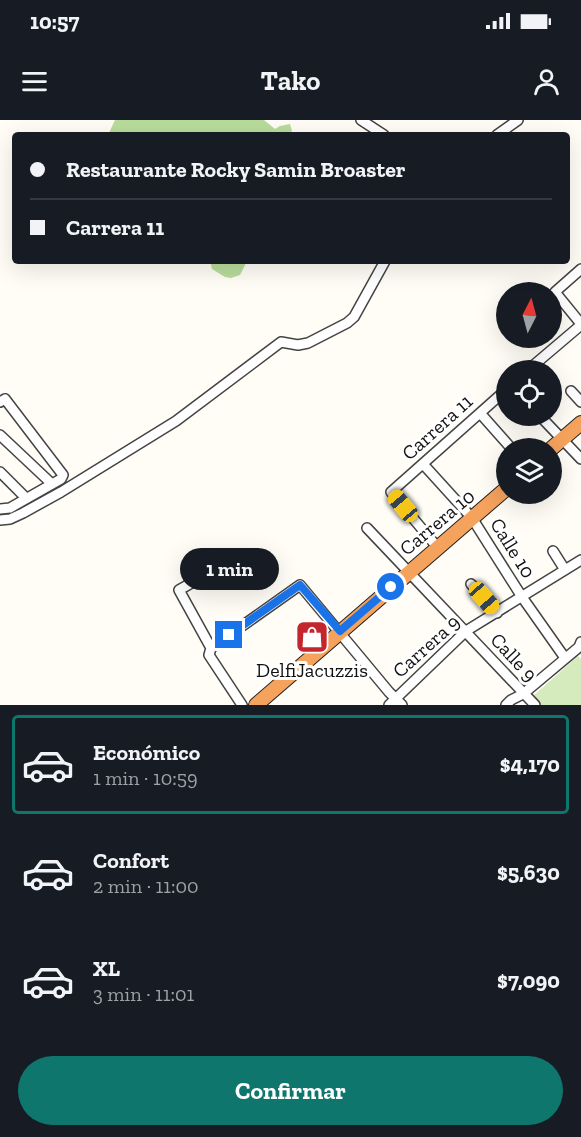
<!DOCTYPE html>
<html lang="es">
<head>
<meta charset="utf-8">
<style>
	body { margin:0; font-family:"Zilla Slab",serif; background:#20242c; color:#f1f3f6; height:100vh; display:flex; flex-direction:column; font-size:22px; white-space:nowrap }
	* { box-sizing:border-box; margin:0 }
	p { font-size:20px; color:#9ea1a6 }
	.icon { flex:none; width:33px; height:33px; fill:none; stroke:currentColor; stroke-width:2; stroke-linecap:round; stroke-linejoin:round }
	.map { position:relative; height:585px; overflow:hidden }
	.side { display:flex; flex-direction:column; background:#171b24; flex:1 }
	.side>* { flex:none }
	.hud { position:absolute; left:12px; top:12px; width:558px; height:132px; border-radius:6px; box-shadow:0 6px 24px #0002; display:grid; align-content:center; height:132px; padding:0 18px; background:#171b24 }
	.needle { width:39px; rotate:6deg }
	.controls { position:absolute; left:496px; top:162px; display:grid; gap:12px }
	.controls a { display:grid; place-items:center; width:66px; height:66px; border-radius:50%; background:#171b24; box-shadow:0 6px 24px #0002; font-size:30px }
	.end { position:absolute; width:27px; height:27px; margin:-14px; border:8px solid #1a73e8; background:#fff; box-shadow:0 0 0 3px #fff }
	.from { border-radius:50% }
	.bubble { position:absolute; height:42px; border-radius:21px; background:#171b24; box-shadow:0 6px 24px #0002; font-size:20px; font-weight:800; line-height:42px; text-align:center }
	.car { position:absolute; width:18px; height:36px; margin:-18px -9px; border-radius:8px; box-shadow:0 0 4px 2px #0007; background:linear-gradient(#f5c518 24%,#345 0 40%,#f5c518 0 76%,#345 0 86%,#f5c518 0) }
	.hud b { display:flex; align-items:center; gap:21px; height:57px; font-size:22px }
	.hud b+b { border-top:2px solid #363941 }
	.hud i { width:15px; height:15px; background:#f1f3f6 }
	ul { padding:10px 0 0; list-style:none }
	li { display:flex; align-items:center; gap:18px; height:99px; margin:0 12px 9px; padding:0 6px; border:3px solid transparent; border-radius:6px }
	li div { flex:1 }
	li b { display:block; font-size:22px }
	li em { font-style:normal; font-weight:800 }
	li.current { border-color:#0f766e }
	li>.icon { width:54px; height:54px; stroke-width:1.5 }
	.primary-button { display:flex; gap:12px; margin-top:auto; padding:12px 18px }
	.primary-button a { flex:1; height:69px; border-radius:36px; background:#0f766e; color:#fff; font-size:24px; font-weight:800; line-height:69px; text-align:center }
	.status { display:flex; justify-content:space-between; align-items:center; height:42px; padding:0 30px; background:#171b24; direction:ltr }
	.status svg { height:16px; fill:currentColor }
	header { display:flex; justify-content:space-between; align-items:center; height:78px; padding:0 18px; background:#171b24; font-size:27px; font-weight:800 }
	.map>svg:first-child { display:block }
	.green { fill:#d5ebbd }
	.forest { fill:#b9dc9c }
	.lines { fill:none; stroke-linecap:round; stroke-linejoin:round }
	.minor-casing { stroke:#444; stroke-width:12 }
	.highway-casing { stroke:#222; stroke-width:16 }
	.minor { stroke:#fff; stroke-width:9 }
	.highway { stroke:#f5a25d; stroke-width:14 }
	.route { stroke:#1a73e8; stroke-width:8 }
	.labels { text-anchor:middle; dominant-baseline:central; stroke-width:6; stroke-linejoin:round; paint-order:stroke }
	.street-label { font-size:20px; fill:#111; stroke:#fff }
	.poi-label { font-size:20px; fill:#111; stroke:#fff }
</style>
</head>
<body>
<div class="status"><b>10:57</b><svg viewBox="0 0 49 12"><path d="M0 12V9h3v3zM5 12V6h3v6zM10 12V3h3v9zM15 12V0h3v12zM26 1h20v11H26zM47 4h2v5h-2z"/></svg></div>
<header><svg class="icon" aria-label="menu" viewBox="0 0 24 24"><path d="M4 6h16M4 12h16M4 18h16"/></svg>Tako<svg class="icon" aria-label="person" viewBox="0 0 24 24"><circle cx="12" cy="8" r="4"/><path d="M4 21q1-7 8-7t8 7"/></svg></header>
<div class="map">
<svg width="581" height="585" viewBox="0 0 581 585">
	<rect width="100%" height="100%" fill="#fffdf5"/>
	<path class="green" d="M 578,536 L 581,539 L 581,585 L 540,585 L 532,577 Z"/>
	<path class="forest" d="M 115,0 L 264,0 L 275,9 L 280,6 L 290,4 L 292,11 L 288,15 L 108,15 Z
		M 210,141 L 245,141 L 246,143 L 240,155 L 231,158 L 225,157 L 212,149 Z"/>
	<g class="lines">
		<g class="minor-casing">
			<path id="minor" d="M 361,0 L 384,15
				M 497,15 L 518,0
				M 581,149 L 555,172 L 581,204
				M 528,250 L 581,205
				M 571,271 L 581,282
				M 0,282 L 5,279 L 63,355 L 61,359 L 10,388 L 0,389
				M 480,293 L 511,328
				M 540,296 L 581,339
				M 0,315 L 52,364
				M 423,344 L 472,398 L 522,477 L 565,538
				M 0,352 L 26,378
				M 0,400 L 10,399 L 23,393 L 61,372 L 176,301 L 281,222 L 298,225 L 308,223 L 347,203 L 354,197 L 385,141
				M 367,408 L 535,585
				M 438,428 L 391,372 L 507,269
				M 553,431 L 565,450
				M 202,457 L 179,470 L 211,528 L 209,535 L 242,585
				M 471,464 L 497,493
				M 211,528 L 300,465 L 389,572 L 402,585
				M 389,585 L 466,511 L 581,440
				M 506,585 L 511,580 L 523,574 L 579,527 L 581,522"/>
		</g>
		<g class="highway-casing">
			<path id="highway" d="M 552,328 L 581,303
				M 256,585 L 507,368"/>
		</g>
		<use href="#minor" class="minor"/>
		<use href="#highway" class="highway"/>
	</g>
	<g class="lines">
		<path class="route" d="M 229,515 L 300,465 L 340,511 L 391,467"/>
	</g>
	<defs>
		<g id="shop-square" transform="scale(1.725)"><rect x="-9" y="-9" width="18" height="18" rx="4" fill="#c4262e" stroke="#fff"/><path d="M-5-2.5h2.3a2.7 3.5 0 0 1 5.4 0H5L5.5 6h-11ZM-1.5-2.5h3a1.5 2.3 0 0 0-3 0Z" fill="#fff"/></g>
	</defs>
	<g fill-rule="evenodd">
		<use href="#shop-square" x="312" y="517"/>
	</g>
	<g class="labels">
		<g class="street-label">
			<text transform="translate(437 307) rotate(-42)">Carrera 11</text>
			<text transform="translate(437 402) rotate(-40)">Carrera 10</text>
			<text transform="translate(513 428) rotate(58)">Calle 10</text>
			<text transform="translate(426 526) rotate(-42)">Carrera 9</text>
			<text transform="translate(514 537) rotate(47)">Calle 9</text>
		</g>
		<g class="poi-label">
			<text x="312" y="550">DelfiJacuzzis</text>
		</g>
	</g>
</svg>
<div class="controls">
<a><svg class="needle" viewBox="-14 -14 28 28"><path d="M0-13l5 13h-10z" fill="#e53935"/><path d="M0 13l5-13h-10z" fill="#9ea1a6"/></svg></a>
<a><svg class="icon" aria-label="locate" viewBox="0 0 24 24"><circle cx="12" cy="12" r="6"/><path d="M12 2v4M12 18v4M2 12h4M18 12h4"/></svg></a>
<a><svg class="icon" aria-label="layers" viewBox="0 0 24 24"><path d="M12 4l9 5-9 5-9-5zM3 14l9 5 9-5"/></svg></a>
</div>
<i class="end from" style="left:391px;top:467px"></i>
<i class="end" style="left:229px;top:515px"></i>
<div class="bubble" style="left:180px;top:428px;width:99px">1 min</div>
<i class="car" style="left:403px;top:386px;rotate:320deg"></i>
<i class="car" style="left:484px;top:478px;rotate:139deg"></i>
<div class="hud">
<b><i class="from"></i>Restaurante Rocky Samin Broaster</b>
<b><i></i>Carrera 11</b>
</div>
</div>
<section class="side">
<ul>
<li class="current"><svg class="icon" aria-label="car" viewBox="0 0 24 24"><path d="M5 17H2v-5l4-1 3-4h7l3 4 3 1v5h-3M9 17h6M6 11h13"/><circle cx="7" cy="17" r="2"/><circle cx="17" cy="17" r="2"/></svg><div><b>Económico</b><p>1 min · 10:59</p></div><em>$4,170</em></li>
<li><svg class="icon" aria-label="car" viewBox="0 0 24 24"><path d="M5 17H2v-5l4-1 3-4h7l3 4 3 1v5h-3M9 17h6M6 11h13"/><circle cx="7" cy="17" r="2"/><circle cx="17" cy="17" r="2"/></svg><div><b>Confort</b><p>2 min · 11:00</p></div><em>$5,630</em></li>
<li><svg class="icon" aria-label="car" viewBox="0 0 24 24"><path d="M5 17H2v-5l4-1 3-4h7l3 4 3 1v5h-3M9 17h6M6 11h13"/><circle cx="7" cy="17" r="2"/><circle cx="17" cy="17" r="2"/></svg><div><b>XL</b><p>3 min · 11:01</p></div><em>$7,090</em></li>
</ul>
<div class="primary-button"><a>Confirmar</a></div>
</section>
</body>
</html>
